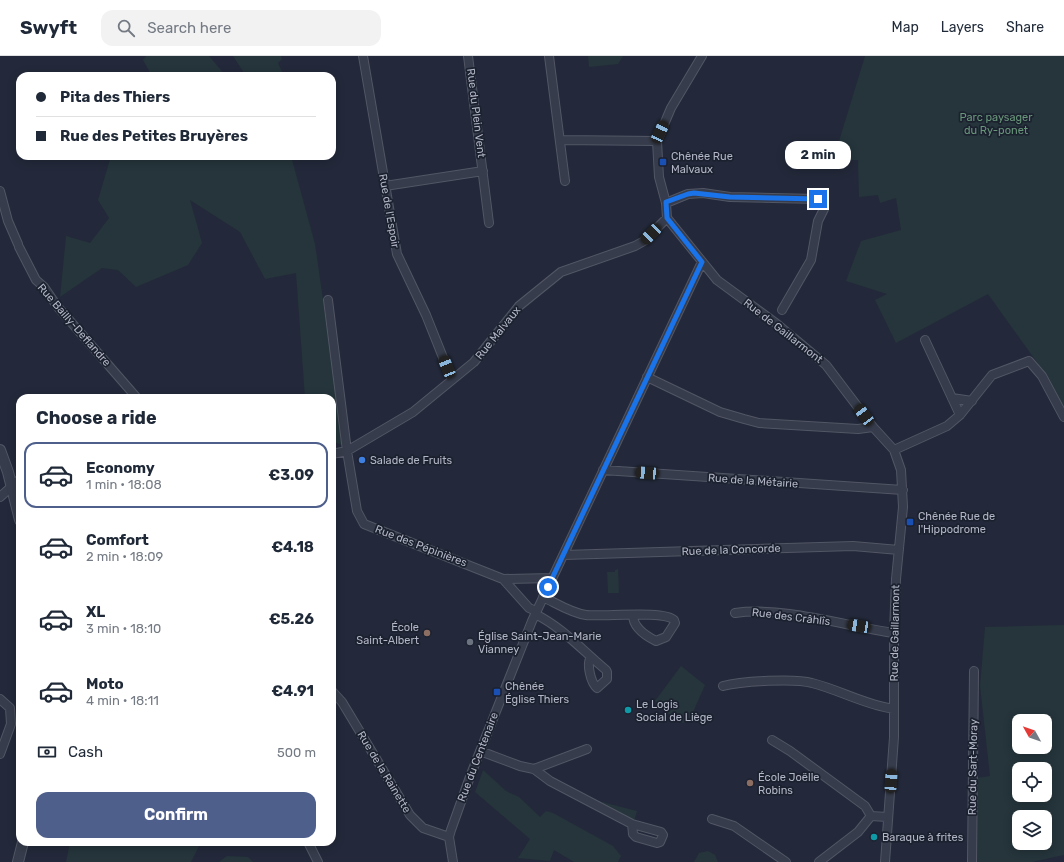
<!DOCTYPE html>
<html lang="en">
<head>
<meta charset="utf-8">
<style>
	body { margin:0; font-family:Rubik,sans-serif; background:#f2f2f3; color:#1f2937; height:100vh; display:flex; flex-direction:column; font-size:15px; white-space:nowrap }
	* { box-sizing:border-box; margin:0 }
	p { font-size:13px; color:#747a83 }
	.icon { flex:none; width:22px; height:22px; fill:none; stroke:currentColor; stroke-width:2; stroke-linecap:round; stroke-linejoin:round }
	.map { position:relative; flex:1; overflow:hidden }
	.drawer { position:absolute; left:16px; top:338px; width:320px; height:452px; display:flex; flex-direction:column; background:#fff; border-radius:12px; box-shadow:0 2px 10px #0003 }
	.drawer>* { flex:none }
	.hud { position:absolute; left:16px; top:16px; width:320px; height:88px; border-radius:12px; box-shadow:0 2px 10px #0003; display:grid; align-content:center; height:88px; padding:0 20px; background:#fff }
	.needle { width:26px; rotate:310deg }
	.controls { position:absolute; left:1012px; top:658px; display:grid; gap:8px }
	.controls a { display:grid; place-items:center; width:40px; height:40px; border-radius:8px; background:#fff; box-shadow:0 2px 10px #0003; font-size:20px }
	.end { position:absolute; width:18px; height:18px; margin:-9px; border:5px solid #1a73e8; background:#fff; box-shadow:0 0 0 2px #fff }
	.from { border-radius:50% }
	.bubble { position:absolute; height:28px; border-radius:12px; background:#fff; box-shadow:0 2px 10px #0003; font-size:13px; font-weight:700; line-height:28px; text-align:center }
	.car { position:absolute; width:12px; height:24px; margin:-12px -6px; border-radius:5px; box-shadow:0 0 3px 1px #0007; background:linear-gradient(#222 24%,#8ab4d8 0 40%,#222 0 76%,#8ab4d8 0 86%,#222 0) }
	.hud b { display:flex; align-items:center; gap:14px; height:38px; font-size:15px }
	.hud b+b { border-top:1px solid #e0e1e3 }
	.hud i { width:10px; height:10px; background:#1f2937 }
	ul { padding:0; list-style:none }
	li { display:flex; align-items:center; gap:12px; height:66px; margin:0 8px 6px; padding:0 12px; border:2px solid transparent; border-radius:12px }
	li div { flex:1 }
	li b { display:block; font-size:15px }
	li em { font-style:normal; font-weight:700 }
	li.current { border-color:#4e5f8c }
	li>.icon { width:36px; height:36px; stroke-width:1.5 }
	h2 { padding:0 20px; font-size:18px; line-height:48px }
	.pay { display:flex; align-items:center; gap:10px; height:44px; padding:0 20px; font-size:15px }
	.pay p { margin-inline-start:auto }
	.button { display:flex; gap:8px; margin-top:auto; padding:8px 20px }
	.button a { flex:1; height:46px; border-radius:12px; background:#4e5f8c; color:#fff; font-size:16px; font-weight:700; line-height:46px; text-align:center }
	header { display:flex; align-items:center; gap:24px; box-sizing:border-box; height:56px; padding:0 20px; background:#fff; border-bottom:1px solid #e0e1e3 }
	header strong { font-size:19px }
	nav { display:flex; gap:22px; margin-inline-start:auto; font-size:14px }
	.search { width:280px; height:36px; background:#f2f2f3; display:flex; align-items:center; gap:10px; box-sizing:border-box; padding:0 14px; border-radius:12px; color:#747a83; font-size:15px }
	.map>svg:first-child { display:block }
	.green { fill:#25353b; fill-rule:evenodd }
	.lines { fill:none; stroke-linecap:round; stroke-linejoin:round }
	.minor-casing { stroke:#525665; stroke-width:10 }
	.tertiary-casing { stroke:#525665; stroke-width:12 }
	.minor { stroke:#363c4b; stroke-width:8 }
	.tertiary { stroke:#363c4b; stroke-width:10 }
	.route { stroke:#1a73e8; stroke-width:5 }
	.transit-dot { fill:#1a4fb4; stroke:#1c212f; stroke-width:1.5 }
	.shop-dot { fill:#3f7fe0; stroke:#1c212f; stroke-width:1.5 }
	.education-dot { fill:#8d6e63; stroke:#1c212f; stroke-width:1.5 }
	.worship-dot { fill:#6b7280; stroke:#1c212f; stroke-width:1.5 }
	.culture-dot { fill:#0f9aa8; stroke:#1c212f; stroke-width:1.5 }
	.labels { text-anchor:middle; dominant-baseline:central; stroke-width:3.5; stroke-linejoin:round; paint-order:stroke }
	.street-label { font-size:11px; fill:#b2b6c6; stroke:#1c212f }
	.park-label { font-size:11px; fill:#69977a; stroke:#1c212f }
	.poi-label { font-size:11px; fill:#b2b6c6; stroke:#1c212f; text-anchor:start }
</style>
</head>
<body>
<header>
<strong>Swyft</strong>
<div class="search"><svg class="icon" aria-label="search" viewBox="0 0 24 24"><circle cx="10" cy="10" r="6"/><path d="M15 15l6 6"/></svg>Search here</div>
<nav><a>Map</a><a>Layers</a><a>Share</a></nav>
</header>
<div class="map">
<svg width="1064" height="806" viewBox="0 0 1064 806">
	<rect width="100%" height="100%" fill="#23293a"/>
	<path class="green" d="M 146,0 L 209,0 L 226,20 L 152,20 L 143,4 Z
		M 233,0 L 281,0 L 282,3 L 278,7 L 284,20 L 246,20 Z
		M 588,0 L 623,0 L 618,8 L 589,11 Z
		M 865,0 L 1064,0 L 1064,351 L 1041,312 L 988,238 L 896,287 L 875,244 L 887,238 L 846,225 L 861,185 L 901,174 L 896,142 L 880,147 L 878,139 L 859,141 L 858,104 L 824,104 L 824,97 L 836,95 Z
		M 111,100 L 272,100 L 274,104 L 282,100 L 291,100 L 315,188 L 344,390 L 332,385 L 332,342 L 305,342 L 296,217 L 265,223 L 240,176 L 190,144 L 202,187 L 188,209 L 136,231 L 118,214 L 102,212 L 60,241 L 66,180 L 90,187 L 109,162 L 98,144 Z
		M 618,513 L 619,537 L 608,537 L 607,516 L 615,516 L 615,514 Z
		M 1064,569 L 1064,799 L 1032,806 L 976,806 L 977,722 L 990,720 L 980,630 L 985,571 ZM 1019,665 L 1045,665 L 1045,691 L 1019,691 ZM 1019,713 L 1045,713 L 1045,739 L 1019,739 ZM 1019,761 L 1045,761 L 1045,787 L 1019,787 Z
		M 681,610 L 705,629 L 689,665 L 683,667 L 675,660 L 672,661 L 655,645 Z
		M 483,714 L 506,735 L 519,741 L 540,761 L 546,755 L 553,757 L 613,790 L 621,800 L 618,806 L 574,806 L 554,794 L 550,805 L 518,802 L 530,783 L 475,736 Z
		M 594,744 L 637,755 L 634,765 Z
		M 70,786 L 201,786 L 191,806 L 66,806 Z
		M 708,795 L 715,799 L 718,806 L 694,806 L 699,797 Z
		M 227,800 L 248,801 L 253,806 L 219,806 Z"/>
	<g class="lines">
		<g class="minor-casing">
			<path id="minor" d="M 363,0 L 397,198 L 426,259 L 452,324
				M 468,0 L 489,167
				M 549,0 L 565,125
				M 702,0 L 671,52 L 657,85 L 659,121 L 666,147 L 667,162 L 717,224 L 777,268 L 826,309 L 873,371 L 894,394 L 901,414 L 903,451 L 896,523 L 894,577 L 894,681 L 885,806
				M 560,84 L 657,85
				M 385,130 L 483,115
				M 0,135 L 8,165 L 18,188
				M 666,147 L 688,138 L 703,137 L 730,141 L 818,143 L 822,146 L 824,153 L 818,165 L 811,204 L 782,254
				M 19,191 L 36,224 L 44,231 L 57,250 L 137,342
				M 328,244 L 347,395 L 357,455 L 364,468 L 503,523 L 552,522
				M 925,284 L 960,359
				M 647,321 L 720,356 L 744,363 L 759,367 L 858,373 L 873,371
				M 952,342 L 972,345
				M 894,394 L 947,370 L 960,359 L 992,319 L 1029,305 L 1042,320 L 1064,361
				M 332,398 L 347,395 L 413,356 L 474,306 L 519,250 L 561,216 L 635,190 L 644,185 L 667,162
				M 603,414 L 903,434
				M 0,441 L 20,423
				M 564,499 L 853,490 L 899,494
				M 503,523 L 529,552 L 536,555
				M 543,541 C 556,547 571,557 586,559 C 603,561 664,554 674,564 L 675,567 L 666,581 L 656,585 C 646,580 633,571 633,559
				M 735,557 C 783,550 845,570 894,577
				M 535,558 C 562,571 583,595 606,614 L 607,616 L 607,623 L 597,632 C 591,627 586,608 591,601
				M 723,630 C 741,625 795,622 812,627 C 840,634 865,649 894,653
				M 332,635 L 342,646 L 410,759 L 423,772 L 449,781
				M 0,643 L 10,652 L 11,668 L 0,698
				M 772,684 L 790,695 L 865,750 L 871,760
				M 480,695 L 520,710 L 534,713 L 550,725 L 632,768 L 633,778 L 636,781 L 657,787 L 660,786 L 663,779 L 661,776 L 632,768
				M 534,713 L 587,693
				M 712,763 L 734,770 L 786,806
				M 308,786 L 318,806
				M 453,806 L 449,781 L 451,774 L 471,718 L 532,565 L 702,206
				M 819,806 L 858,776 L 871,760 L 887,761
				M 972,806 L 974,615"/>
		</g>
		<g class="tertiary-casing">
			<path id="tertiary" d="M 0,394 L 8,416 L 20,464
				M 18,806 L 23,786"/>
		</g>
		<use href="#minor" class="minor"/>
		<use href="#tertiary" class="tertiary"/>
	</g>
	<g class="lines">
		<path class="route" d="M 548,531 L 702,206 L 667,162 L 666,146 L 688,138 L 694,137 L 730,141 L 818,143"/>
	</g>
	<g class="transit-dot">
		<rect x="659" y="102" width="8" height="8" rx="2"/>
		<rect x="906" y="462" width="8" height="8" rx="2"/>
		<rect x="493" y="632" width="8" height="8" rx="2"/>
	</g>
	<circle class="shop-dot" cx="362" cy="404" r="4"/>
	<g class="education-dot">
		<circle cx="427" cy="577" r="4"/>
		<circle cx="750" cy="727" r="4"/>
	</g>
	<circle class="worship-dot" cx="470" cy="586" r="4"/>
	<g class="culture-dot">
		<circle cx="628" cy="654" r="4"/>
		<circle cx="874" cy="781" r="4"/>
	</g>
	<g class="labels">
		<g class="street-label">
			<text transform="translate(476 57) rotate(83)">Rue du Plein Vent</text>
			<text transform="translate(389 155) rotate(80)">Rue de l'Espoir</text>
			<text transform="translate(74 269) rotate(49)">Rue Bailly-Deflandre</text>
			<text transform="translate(783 275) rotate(38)">Rue de Gaillarmont</text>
			<text transform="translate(498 277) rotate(-51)">Rue Malvaux</text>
			<text transform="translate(753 425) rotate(4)">Rue de la Métairie</text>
			<text transform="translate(421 490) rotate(21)">Rue des Pépinières</text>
			<text transform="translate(731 494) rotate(-2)">Rue de la Concorde</text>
			<text transform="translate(791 561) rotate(7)">Rue des Crâhlîs</text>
			<text transform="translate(895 577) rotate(-89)">Rue de Gaillarmont</text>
			<text transform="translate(478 701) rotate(-69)">Rue du Centenaire</text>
			<text transform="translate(973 711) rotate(-89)">Rue du Sart-Moray</text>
			<text transform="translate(384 716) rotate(59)">Rue de la Rainette</text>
		</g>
		<g class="park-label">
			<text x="996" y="61">Parc paysager<tspan x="996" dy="13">du Ry-ponet</tspan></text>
		</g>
		<g class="poi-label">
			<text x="671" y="100">Chênée Rue<tspan x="671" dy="13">Malvaux</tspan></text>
			<text x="370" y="404">Salade de Fruits</text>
			<text x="918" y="460">Chênée Rue de<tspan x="918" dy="13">l'Hippodrome</tspan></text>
			<text x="419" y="571" text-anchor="end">École<tspan x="419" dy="13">Saint-Albert</tspan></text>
			<text x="478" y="580">Église Saint-Jean-Marie<tspan x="478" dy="13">Vianney</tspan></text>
			<text x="505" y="630">Chênée<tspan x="505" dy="13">Église Thiers</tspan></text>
			<text x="636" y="648">Le Logis<tspan x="636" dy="13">Social de Liège</tspan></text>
			<text x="758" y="721">École Joëlle<tspan x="758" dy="13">Robins</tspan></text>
			<text x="882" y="781">Baraque à frites</text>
		</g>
	</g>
</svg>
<div class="controls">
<a><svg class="needle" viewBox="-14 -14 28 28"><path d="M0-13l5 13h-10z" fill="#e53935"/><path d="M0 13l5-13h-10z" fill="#747a83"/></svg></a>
<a><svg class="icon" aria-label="locate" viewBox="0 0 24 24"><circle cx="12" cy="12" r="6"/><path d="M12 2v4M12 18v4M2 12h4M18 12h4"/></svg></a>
<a><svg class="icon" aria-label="layers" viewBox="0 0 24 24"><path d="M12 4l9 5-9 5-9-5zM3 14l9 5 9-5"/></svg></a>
</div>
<i class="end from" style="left:548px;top:531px"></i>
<i class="end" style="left:818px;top:143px"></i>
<div class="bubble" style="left:785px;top:85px;width:66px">2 min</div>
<i class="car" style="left:660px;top:76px;rotate:25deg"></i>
<i class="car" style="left:651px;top:178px;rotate:225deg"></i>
<i class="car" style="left:447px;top:311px;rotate:338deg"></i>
<i class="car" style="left:864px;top:359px;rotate:323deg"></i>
<i class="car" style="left:647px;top:417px;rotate:274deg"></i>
<i class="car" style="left:859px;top:570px;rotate:279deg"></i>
<i class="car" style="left:891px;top:725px;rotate:4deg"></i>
<div class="hud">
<b><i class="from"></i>Pita des Thiers</b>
<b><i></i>Rue des Petites Bruyères</b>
</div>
<section class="drawer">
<h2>Choose a ride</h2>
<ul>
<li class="current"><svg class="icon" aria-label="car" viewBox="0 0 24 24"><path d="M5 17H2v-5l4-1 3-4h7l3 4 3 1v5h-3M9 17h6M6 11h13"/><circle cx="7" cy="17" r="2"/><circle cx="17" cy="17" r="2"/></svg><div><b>Economy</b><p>1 min · 18:08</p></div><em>€3.09</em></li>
<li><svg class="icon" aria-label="car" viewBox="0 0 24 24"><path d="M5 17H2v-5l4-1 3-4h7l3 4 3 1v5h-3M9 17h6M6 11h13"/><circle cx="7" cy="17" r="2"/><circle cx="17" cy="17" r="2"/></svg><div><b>Comfort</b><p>2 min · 18:09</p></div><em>€4.18</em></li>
<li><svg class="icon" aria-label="car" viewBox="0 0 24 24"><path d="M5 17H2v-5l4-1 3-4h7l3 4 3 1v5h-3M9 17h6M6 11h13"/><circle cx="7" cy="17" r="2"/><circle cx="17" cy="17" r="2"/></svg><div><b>XL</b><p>3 min · 18:10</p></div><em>€5.26</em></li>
<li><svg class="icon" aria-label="car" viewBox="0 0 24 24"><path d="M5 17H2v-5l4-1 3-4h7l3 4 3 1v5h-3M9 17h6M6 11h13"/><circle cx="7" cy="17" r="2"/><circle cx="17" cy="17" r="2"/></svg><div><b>Moto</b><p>4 min · 18:11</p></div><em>€4.91</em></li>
</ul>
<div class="pay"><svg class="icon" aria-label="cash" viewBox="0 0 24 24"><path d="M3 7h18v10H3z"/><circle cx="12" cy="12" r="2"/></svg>Cash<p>500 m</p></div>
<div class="button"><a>Confirm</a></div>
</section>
</div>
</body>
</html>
